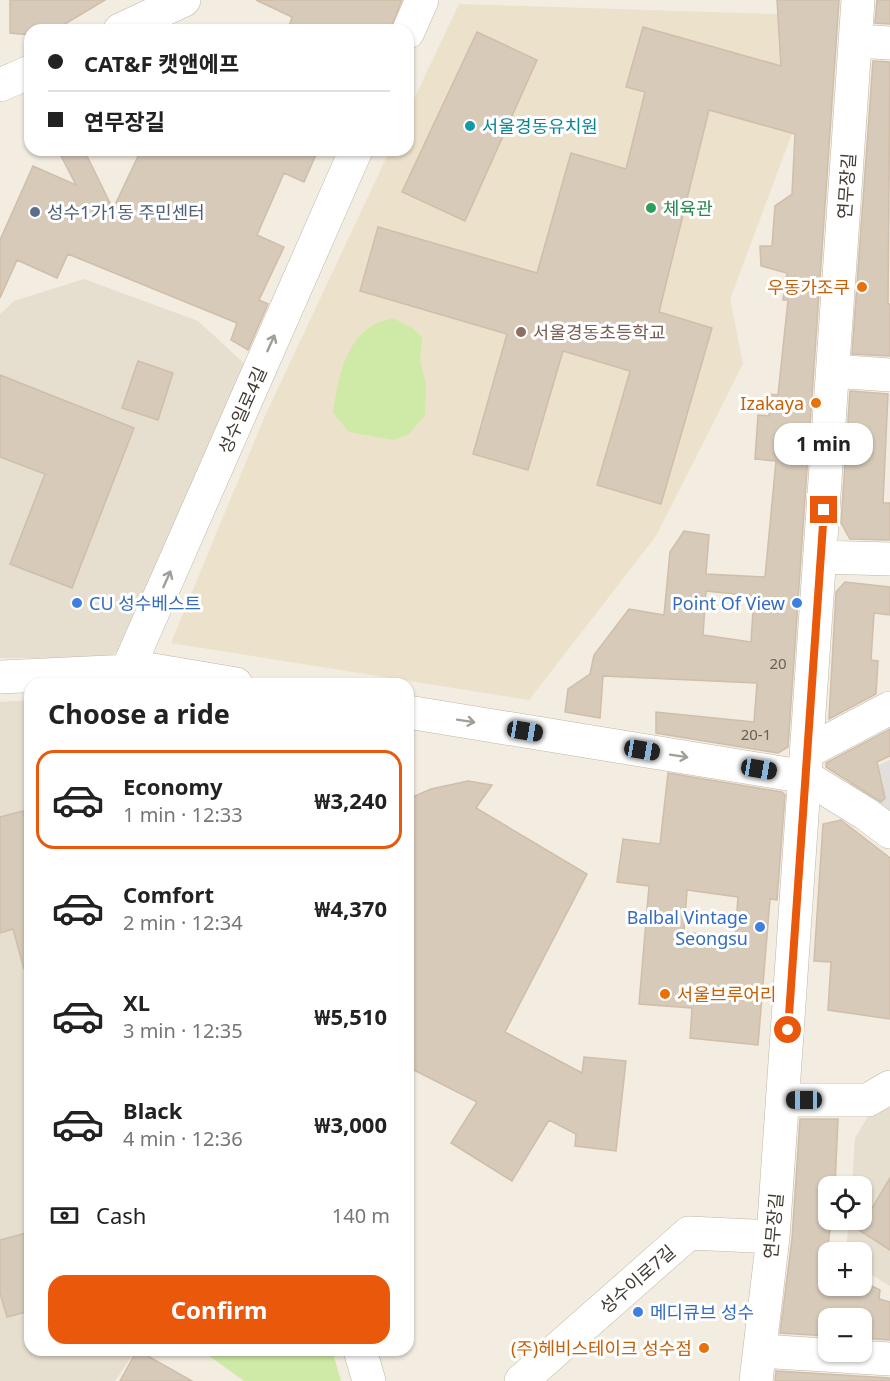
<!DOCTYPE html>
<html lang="en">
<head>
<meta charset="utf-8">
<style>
	body { margin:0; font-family:"Noto Sans","Noto Sans KR",sans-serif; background:#f6f6f6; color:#222; height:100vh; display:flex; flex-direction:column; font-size:22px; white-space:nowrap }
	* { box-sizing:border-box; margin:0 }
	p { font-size:20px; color:#767676 }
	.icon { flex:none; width:33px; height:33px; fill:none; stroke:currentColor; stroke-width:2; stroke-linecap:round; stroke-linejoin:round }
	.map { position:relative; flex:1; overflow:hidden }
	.panel { position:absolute; left:24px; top:678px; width:390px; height:678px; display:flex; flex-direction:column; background:#fff; border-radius:18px; box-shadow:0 2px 4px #0004 }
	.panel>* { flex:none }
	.banner { position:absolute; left:24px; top:24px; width:390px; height:132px; border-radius:18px; box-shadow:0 2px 4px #0004; display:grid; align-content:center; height:132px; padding:0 24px; background:#fff }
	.controls { position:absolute; left:818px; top:1176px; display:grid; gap:12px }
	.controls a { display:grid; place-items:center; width:54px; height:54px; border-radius:12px; background:#fff; box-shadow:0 2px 4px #0004; font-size:30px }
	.end { position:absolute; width:27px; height:27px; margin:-14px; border:8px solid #ea580c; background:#fff; box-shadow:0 0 0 3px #fff }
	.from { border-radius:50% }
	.bubble { position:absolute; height:42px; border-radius:18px; background:#fff; box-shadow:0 2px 4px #0004; font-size:20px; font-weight:700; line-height:42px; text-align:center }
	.car { position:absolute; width:18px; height:36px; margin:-18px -9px; border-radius:8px; box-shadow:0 0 4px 2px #0007; background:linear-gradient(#222 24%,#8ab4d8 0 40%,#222 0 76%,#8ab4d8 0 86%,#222 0) }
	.banner b { display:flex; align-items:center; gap:21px; height:57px; font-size:22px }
	.banner b+b { border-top:2px solid #e0e0e0 }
	.banner i { width:15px; height:15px; background:#222 }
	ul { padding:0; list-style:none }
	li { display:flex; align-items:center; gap:18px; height:99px; margin:0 12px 9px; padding:0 12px; border:3px solid transparent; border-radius:18px }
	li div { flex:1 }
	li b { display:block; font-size:22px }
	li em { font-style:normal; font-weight:700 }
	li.current { border-color:#ea580c }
	li>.icon { width:54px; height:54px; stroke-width:1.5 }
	h2 { padding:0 24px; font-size:27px; line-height:72px }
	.pay { display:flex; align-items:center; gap:15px; height:66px; padding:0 24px; font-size:22px }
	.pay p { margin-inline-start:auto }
	.action { display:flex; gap:12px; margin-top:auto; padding:12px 24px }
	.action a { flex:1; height:69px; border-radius:18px; background:#ea580c; color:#fff; font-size:24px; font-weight:700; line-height:69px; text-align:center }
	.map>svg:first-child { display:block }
	.residential { fill:#e6decf }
	.education { fill:#ece1ca }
	.green { fill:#cfe9a7 }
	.parking { fill:#e1dedb }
	.building { fill:#d7cab9; stroke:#cfbea9; stroke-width:1.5; fill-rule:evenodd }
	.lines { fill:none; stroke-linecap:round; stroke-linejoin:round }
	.minor-casing { stroke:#c0b6a7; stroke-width:34 }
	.minor { stroke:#fff; stroke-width:33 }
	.oneway { stroke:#a19d98 }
	.route { stroke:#ea580c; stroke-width:8 }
	.culture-dot { fill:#0f9aa8; stroke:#fff; stroke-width:2 }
	.leisure-dot { fill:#2e9e5b; stroke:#fff; stroke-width:2 }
	.service-dot { fill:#5c6f8a; stroke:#fff; stroke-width:2 }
	.food-dot { fill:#e8710a; stroke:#fff; stroke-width:2 }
	.education-dot { fill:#8d6e63; stroke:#fff; stroke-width:2 }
	.shop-dot { fill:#3f7fe0; stroke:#fff; stroke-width:2 }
	.labels { text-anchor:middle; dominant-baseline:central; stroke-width:6; stroke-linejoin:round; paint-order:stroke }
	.number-label { font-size:15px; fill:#685f54 }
	.culture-label { font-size:18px; fill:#0d838f; stroke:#fff; text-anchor:start }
	.street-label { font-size:18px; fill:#433b32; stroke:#fff }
	.leisure-label { font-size:18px; fill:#27864d; stroke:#fff; text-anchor:start }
	.service-label { font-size:18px; fill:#4e5e75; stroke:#fff; text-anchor:start }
	.food-label { font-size:18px; fill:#c56008; stroke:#fff; text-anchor:end }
	.education-label { font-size:18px; fill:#785e54; stroke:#fff; text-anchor:start }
	.shop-label { font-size:18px; fill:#366cbe; stroke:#fff; text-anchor:start }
</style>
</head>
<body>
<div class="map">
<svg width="890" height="1381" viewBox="0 0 890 1381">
	<rect width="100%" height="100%" fill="#f2ece1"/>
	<path class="residential" d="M 84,279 L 198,321 L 246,365 L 126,644 L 108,658 L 0,658 L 0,314 L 14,301 Z
		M 30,700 L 30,1350 L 136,1350 L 115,1381 L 0,1381 L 0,702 Z
		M 890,1099 L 890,1286 L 867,1272 L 861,1266 L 861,1252 L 846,1252 L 849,1220 L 861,1220 L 861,1186 L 852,1186 L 855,1138 L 872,1110 Z"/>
	<path class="education" d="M 459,4 L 832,16 L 803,104 L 730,299 L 743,364 L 656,536 L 529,700 L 171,643 L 265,416 L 390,150 L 408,150 L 408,112 Z"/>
	<path class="green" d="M 393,318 L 412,328 L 422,337 L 420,361 L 426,384 L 425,415 L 409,434 L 393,440 L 349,432 L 333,413 C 338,382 343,346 370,327 C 376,322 386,321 393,318 Z
		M 201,1350 L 332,1350 L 341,1381 L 244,1381 Z"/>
	<path class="parking" d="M 890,760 L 890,825 L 847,792 L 855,775 Z"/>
	<path class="building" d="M 10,0 L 105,0 L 55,30 L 30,30 L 30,35 L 10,33 Z
		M 256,0 L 402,0 L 390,30 L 288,30 L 292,17 Z
		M 777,0 L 839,0 L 788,747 L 778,753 L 656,733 L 656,712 L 754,722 L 757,683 L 603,676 L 600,718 L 565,712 L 568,689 L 590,674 L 594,655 L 629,609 L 664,615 L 670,552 L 684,531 L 709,535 L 706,574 L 765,577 L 776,461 L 755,459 L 758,415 L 769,416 L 769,394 L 778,395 L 788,300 L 783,300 L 787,273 L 761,266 L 760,246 L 772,246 L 775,206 L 792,194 L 795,134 L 709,110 L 659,312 L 712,328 L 661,504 L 597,485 L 630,371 L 563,351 L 528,470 L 473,454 L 507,334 L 360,291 L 378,227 L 537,273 L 571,153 L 626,169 L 645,92 L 626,87 L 643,27 L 781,66 ZM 706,591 L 754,596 L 751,642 L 703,635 Z
		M 877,0 L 890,0 L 890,24 L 875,23 Z
		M 477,32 L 537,60 L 465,221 L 402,192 Z
		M 873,61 L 890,62 L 888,304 L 890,304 L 890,356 L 852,354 Z
		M 58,150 L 84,150 L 113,209 L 141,150 L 318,150 L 304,182 L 284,173 L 257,235 L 284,247 L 259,300 L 268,304 L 248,350 L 231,340 L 237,323 L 68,254 L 57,278 L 17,260 L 0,298 L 0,240 L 33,166 L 76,185 Z
		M 138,361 L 173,373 L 158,420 L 122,408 Z
		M 0,375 L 134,428 L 72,588 L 10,564 L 45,474 L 0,457 Z
		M 850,391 L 888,394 L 883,503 L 890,503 L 890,540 L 850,539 L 841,523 Z
		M 845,582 L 890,587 L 890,615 L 874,613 L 871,660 L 878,661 L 876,694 L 829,719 L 836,592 Z
		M 890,729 L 890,756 L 877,762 L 885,798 L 881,802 L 826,767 L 826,763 Z
		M 668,773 L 782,792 L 785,795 L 777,900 L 770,899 L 758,1045 L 690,1038 L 692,1008 L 639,1004 L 649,886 L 617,882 L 623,839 L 660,844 ZM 687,890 L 738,897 L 735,938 L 684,932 Z
		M 468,781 L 492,785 L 476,808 L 587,874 L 505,1032 L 582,1073 L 584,1057 L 626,1061 L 616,1151 L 575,1146 L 576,1134 L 549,1120 L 512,1181 L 451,1143 L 477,1102 L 408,1067 L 408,799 L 431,789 Z
		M 23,811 L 30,835 L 30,968 L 24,969 L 13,929 L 0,933 L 0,817 Z
		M 841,820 L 890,858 L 890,1019 L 828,1010 L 831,962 L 814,961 L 823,824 Z
		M 800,1119 L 838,1119 L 835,1186 L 828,1186 L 828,1220 L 831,1220 L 823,1290 L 828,1281 L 828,1286 L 861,1286 L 861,1281 L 880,1290 L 879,1299 L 890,1302 L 890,1340 L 861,1338 L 861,1318 L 828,1318 L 828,1336 L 780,1333 L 792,1239 Z
		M 890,1178 L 890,1250 L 859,1230 Z
		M 30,1232 L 30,1311 L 7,1317 L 0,1293 L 0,1240 Z
		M 137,1350 L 192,1381 L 120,1381 Z
		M 776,1371 L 890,1378 L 890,1381 L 775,1381 Z"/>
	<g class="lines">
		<g class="minor-casing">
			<path id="minor" d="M 120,30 L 184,0
				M 408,32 L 422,0
				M 855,41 L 890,43
				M 0,85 L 30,72
				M 833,371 L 890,375
				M 820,557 L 890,559
				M 127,671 L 356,150
				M 0,677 L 153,670 L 236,684
				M 408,712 L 806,777 L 866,814 L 890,832
				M 807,752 L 890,708
				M 783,1100 L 868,1100 L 890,1087
				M 360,1350 L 369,1381
				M 760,1351 L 890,1359
				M 521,1381 L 689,1233 L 773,1237
				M 756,1381 L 773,1237 L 858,0"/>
		</g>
		<use href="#minor" class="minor"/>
	</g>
	<defs><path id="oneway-shaft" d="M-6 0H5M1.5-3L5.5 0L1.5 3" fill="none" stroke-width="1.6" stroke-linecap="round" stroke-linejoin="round" transform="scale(1.5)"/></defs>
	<g class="oneway">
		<use href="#oneway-shaft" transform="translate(271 343) rotate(-66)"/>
		<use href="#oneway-shaft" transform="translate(167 579) rotate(-66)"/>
		<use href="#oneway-shaft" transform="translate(466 721) rotate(9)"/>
		<use href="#oneway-shaft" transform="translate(679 756) rotate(9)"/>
	</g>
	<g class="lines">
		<path class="route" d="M 788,1030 L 824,510"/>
	</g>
	<circle class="culture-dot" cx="470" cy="126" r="6"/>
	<circle class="leisure-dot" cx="651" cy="208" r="6"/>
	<circle class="service-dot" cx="35" cy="212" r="6"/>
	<g class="food-dot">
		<circle cx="862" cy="287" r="6"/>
		<circle cx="816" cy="403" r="6"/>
		<circle cx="665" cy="994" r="6"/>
		<circle cx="704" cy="1348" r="6"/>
	</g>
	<circle class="education-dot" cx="521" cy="332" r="6"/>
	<g class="shop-dot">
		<circle cx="77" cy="603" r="6"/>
		<circle cx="797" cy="603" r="6"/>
		<circle cx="760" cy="927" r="6"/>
		<circle cx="638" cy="1312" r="6"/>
	</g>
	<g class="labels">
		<g class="number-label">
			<text x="778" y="663">20</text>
			<text x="756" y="734">20-1</text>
		</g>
		<g class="culture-label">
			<text x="482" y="126">서울경동유치원</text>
		</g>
		<g class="street-label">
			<text transform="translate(846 186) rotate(-86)">연무장길</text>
			<text transform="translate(242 410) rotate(-66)">성수일로4길</text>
			<text transform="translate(773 1226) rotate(-85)">연무장길</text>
			<text transform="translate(637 1279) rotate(-41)">성수이로7길</text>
		</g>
		<g class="leisure-label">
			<text x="663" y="208">체육관</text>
		</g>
		<g class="service-label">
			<text x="47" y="212">성수1가1동 주민센터</text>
		</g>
		<g class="food-label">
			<text x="850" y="287">우동가조쿠</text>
			<text x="804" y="403">Izakaya</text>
			<text x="677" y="994" text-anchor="start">서울브루어리</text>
			<text x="692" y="1348">(주)헤비스테이크 성수점</text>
		</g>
		<g class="education-label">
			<text x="533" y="332">서울경동초등학교</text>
		</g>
		<g class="shop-label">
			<text x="89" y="603">CU 성수베스트</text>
			<text x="785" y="603" text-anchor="end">Point Of View</text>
			<text x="748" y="917" text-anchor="end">Balbal Vintage<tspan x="748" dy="21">Seongsu</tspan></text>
			<text x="650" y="1312">메디큐브 성수</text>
		</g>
	</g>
</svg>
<div class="controls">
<a><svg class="icon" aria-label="locate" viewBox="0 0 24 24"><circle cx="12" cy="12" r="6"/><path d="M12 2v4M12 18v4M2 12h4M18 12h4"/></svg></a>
<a>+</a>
<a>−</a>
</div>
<i class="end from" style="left:788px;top:1030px"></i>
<i class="end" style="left:824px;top:510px"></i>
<div class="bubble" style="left:774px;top:423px;width:99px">1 min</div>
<i class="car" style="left:525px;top:731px;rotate:99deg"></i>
<i class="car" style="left:642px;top:750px;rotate:99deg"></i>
<i class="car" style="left:759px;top:769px;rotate:99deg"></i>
<i class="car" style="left:804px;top:1100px;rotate:270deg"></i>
<div class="banner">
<b><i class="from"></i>CAT&amp;F 캣앤에프</b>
<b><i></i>연무장길</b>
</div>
<section class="panel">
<h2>Choose a ride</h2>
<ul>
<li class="current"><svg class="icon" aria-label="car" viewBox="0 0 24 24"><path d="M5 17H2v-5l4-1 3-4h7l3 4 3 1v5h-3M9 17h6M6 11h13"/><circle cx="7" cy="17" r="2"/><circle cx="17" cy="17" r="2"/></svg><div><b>Economy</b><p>1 min · 12:33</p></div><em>₩3,240</em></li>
<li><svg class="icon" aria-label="car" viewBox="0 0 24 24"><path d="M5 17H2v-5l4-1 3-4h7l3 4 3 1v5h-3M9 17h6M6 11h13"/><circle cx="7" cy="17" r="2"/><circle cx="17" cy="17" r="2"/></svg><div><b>Comfort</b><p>2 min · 12:34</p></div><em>₩4,370</em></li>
<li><svg class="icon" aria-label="car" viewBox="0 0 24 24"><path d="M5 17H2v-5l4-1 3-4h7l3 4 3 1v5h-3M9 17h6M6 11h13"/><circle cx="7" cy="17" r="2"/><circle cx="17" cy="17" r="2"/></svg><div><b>XL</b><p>3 min · 12:35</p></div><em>₩5,510</em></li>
<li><svg class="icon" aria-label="car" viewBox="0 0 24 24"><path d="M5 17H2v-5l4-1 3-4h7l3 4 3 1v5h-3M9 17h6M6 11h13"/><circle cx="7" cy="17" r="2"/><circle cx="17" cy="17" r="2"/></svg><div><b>Black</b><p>4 min · 12:36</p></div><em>₩3,000</em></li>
</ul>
<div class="pay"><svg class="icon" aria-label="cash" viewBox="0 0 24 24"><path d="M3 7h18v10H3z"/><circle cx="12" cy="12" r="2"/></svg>Cash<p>140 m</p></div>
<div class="action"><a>Confirm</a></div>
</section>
</div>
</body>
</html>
